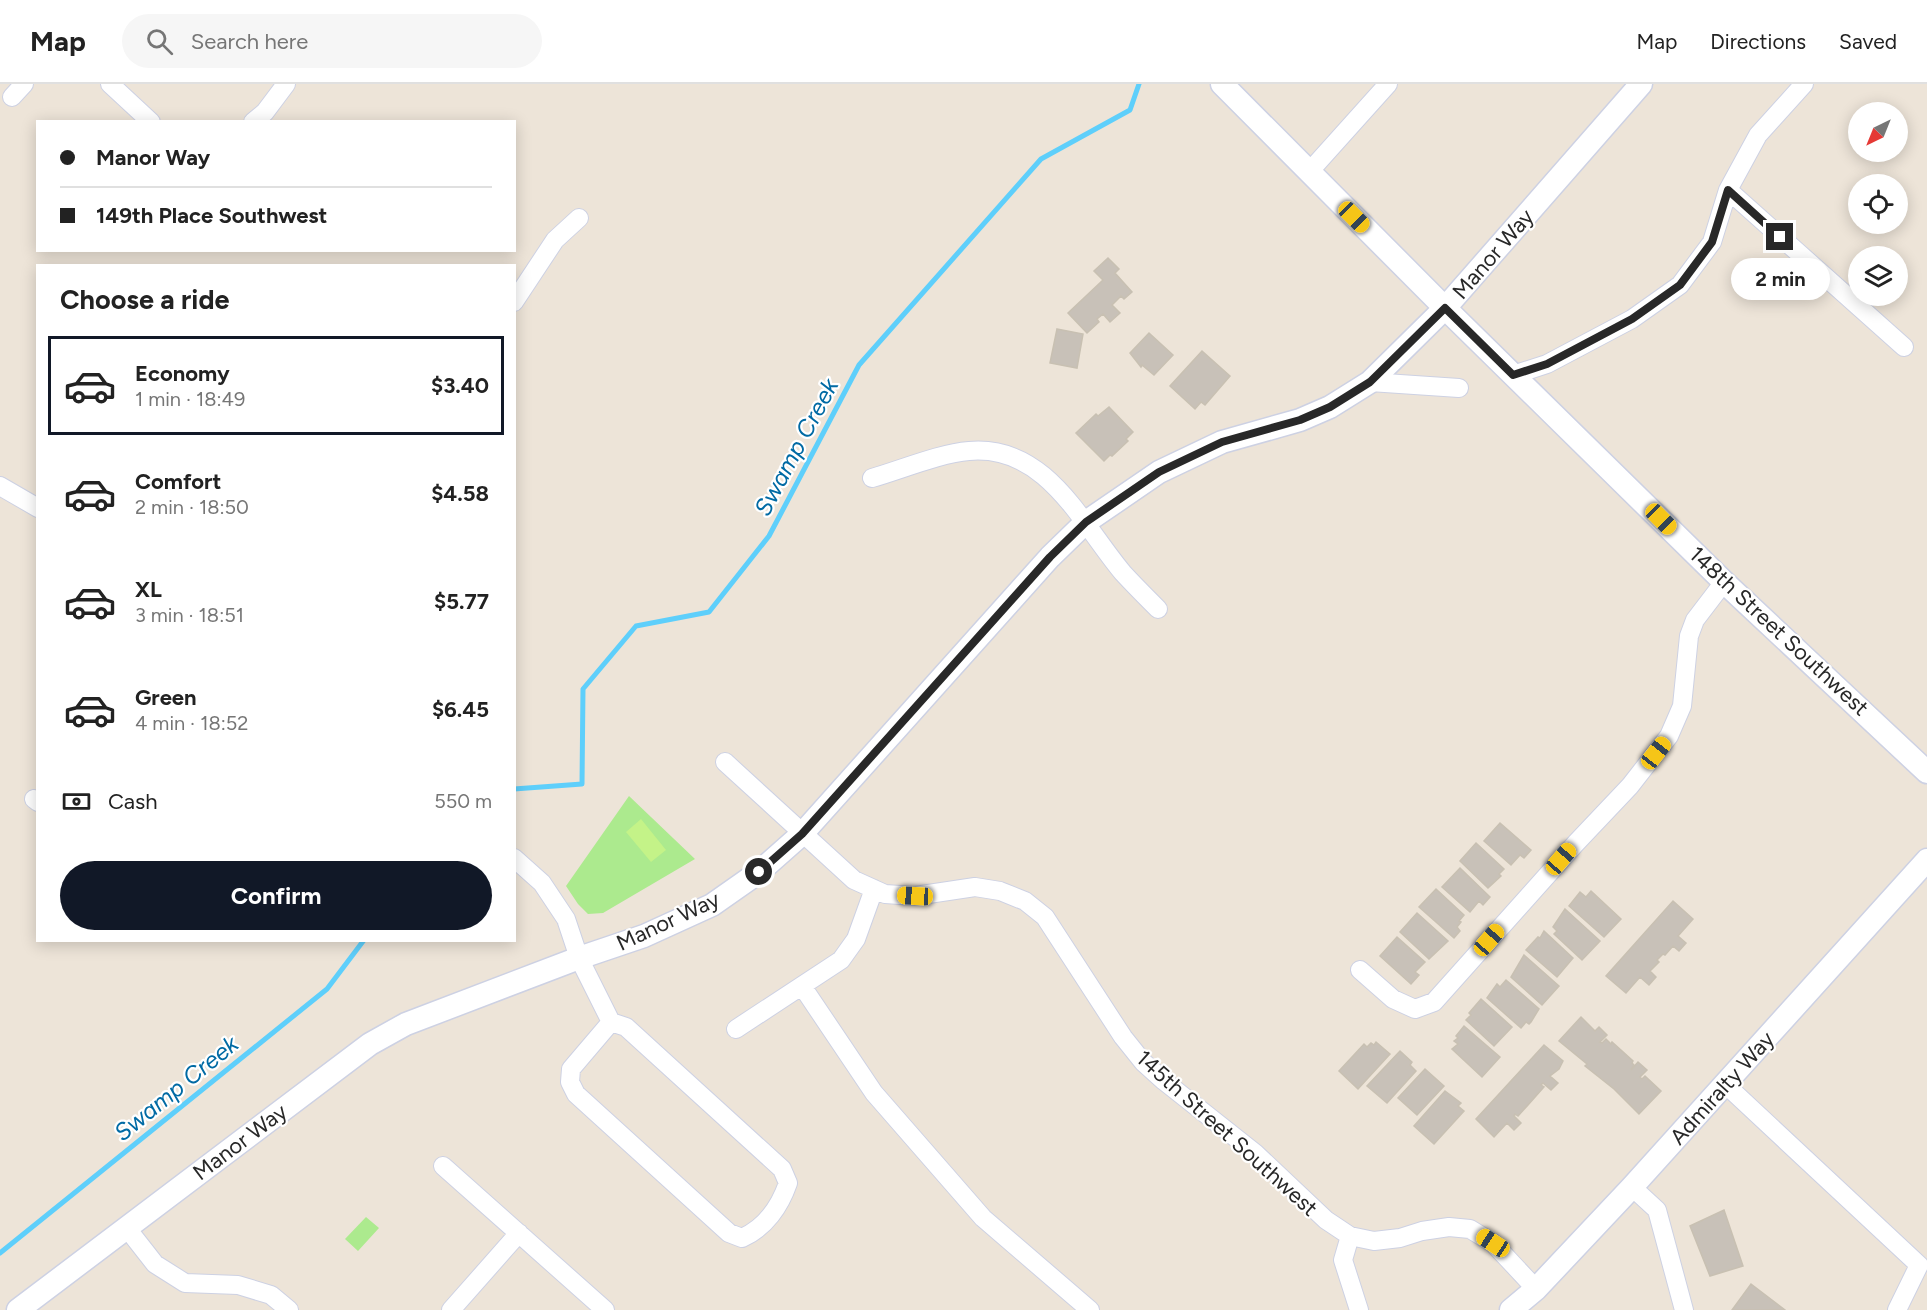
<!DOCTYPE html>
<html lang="en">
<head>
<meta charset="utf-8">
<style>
	body { margin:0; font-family:Figtree,sans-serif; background:#f6f6f6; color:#222; height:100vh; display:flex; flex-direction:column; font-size:22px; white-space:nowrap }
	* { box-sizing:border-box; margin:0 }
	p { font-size:20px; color:#767676 }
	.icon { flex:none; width:33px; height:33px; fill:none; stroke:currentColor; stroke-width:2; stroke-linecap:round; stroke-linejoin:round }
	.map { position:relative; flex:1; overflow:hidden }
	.details { position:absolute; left:36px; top:180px; width:480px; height:678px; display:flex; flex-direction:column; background:#fff; border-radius:0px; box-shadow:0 3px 15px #0003 }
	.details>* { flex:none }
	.banner { position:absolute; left:36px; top:36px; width:480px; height:132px; border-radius:0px; box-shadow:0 3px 15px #0003; display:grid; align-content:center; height:132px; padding:0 24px; background:#fff }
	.needle { width:39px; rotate:223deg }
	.controls { position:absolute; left:1848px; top:18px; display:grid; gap:12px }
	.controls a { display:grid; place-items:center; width:60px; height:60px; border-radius:50%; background:#fff; box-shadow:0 3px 15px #0003; font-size:30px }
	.end { position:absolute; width:27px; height:27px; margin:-14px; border:8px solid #282828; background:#fff; box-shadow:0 0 0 3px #fff }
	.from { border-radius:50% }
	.bubble { position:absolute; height:42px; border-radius:21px; background:#fff; box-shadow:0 3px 15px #0003; font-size:20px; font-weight:700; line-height:42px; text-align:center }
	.car { position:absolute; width:18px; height:36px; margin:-18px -9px; border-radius:8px; box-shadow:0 0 4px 2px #0007; background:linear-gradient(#f5c518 24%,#345 0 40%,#f5c518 0 76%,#345 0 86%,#f5c518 0) }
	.banner b { display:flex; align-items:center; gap:21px; height:57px; font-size:22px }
	.banner b+b { border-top:2px solid #e0e0e0 }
	.banner i { width:15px; height:15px; background:#222 }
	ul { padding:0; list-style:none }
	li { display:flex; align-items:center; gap:18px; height:99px; margin:0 12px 9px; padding:0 12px; border:3px solid transparent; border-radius:0px }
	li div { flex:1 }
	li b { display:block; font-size:22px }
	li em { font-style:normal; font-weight:700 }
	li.on { border-color:#111827 }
	li>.icon { width:54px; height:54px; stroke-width:1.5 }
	h2 { padding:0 24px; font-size:27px; line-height:72px }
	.pay { display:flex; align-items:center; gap:15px; height:66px; padding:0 24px; font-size:22px }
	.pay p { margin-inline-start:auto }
	.button { display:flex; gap:12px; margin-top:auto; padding:12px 24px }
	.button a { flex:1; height:69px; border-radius:36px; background:#111827; color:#fff; font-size:24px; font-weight:700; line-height:69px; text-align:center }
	header { display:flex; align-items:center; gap:36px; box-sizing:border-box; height:84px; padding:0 30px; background:#fff; border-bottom:2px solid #e0e0e0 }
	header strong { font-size:28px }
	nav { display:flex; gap:33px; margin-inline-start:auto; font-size:21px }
	.search { width:420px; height:54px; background:#f6f6f6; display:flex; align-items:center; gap:15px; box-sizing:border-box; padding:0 21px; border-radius:33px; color:#767676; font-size:22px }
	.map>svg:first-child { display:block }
	.green { fill:#acea8e }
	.pitch { fill:#c4f388 }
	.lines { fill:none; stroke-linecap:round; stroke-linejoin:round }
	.stream { stroke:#5ecffb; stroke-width:5 }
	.building { fill:#c8c1b8; stroke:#c8c0b2; stroke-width:1.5 }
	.minor-casing { stroke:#cdd1e3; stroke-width:20 }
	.tertiary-casing { stroke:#cdd1e3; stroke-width:25 }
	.minor { stroke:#fff; stroke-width:18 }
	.tertiary { stroke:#fff; stroke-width:22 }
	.route { stroke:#282828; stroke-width:8 }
	.labels { text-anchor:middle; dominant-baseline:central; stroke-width:4.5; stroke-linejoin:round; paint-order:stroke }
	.street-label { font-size:22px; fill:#282828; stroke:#fff }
	.water-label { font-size:24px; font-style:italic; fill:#006aa4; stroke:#fff }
</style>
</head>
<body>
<header>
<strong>Map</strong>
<div class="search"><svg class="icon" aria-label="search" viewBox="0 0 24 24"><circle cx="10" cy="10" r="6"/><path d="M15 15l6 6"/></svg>Search here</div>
<nav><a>Map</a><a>Directions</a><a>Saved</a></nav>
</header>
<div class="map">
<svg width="1927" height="1226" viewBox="0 0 1927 1226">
	<rect width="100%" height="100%" fill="#ede4d8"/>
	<path class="green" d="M 629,712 L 695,775 L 603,829 L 588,830 L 578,820 L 566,802 Z
		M 366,1133 L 379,1144 L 358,1167 L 345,1155 Z"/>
	<path class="pitch" d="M 641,735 L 666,766 L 651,778 L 626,748 Z"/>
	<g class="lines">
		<path class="stream" d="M 514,705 L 582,700 L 583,605 L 636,542 L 709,528 L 769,452 L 859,281 L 1041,75 L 1130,26 L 1139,0
			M 0,1169 L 327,905 L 364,856"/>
	</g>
	<path class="building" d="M 1108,174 L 1119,185 L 1115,189 L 1132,208 L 1124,215 L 1121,212 L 1112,221 L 1120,229 L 1110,238 L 1103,230 L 1097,235 L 1099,238 L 1087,249 L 1068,229 L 1103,196 L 1094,187 Z
		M 1057,245 L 1083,250 L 1077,284 L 1050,279 Z
		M 1149,249 L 1173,271 L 1154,291 L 1142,281 L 1141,283 L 1130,269 Z
		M 1202,267 L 1230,292 L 1205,321 L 1201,318 L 1195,325 L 1170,302 Z
		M 1109,323 L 1133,348 L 1126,355 L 1128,357 L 1112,372 L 1110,371 L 1104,377 L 1076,349 L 1096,330 L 1098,332 Z
		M 1500,739 L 1531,766 L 1524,774 L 1520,771 L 1511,781 L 1484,757 Z
		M 1476,759 L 1504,785 L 1499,790 L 1501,792 L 1488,804 L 1460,777 Z
		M 1460,784 L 1490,813 L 1483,821 L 1479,817 L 1470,828 L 1442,803 Z
		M 1436,805 L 1464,831 L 1459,837 L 1461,838 L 1457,843 L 1460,847 L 1454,854 L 1419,823 Z
		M 1591,807 L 1621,835 L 1604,853 L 1569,822 L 1580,808 L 1586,813 Z
		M 1673,817 L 1693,835 L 1678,852 L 1686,859 L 1679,867 L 1673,862 L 1665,871 L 1663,870 L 1657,876 L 1659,878 L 1650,887 L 1656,893 L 1649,901 L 1640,893 L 1626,909 L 1606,892 Z
		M 1565,825 L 1600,857 L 1582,876 L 1554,850 L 1557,847 L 1553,843 Z
		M 1417,829 L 1448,857 L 1429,875 L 1400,848 Z
		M 1544,847 L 1573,874 L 1557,893 L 1526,866 L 1538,853 L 1540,854 Z
		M 1397,853 L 1425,878 L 1415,888 L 1419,891 L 1411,900 L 1380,872 Z
		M 1524,871 L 1559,902 L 1542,921 L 1511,893 Z
		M 1506,896 L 1539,925 L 1531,938 L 1529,940 L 1526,938 L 1521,944 L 1487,914 L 1497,900 L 1500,903 Z
		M 1481,915 L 1512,943 L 1494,962 L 1466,936 L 1471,931 L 1469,929 Z
		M 1581,933 L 1595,947 L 1599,943 L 1607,951 L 1600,958 L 1602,959 L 1606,955 L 1611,960 L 1612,958 L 1633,977 L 1632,979 L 1634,981 L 1631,986 L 1638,978 L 1647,986 L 1640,993 L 1642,995 L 1645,992 L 1661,1007 L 1639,1030 L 1614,1005 L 1585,982 L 1587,980 L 1559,957 Z
		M 1464,942 L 1500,973 L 1482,993 L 1452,965 L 1458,960 L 1454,957 L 1458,954 L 1456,952 Z
		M 1376,958 L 1390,970 L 1358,1005 L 1339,987 L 1364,960 L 1367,963 L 1371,959 L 1374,961 Z
		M 1544,961 L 1563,977 L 1559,985 L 1550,992 L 1558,999 L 1551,1006 L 1543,999 L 1541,1001 L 1544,1003 L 1528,1021 L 1518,1032 L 1515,1030 L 1514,1032 L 1521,1039 L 1514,1046 L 1507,1039 L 1494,1053 L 1476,1035 Z
		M 1400,967 L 1412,978 L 1410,981 L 1416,987 L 1387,1019 L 1367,1002 Z
		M 1425,985 L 1444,1002 L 1417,1031 L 1398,1014 Z
		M 1445,1007 L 1461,1019 L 1458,1022 L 1464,1027 L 1434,1060 L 1414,1042 Z
		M 1724,1126 L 1743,1182 L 1710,1192 L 1690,1142 Z
		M 1751,1200 L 1785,1226 L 1732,1226 Z"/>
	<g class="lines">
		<g class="minor-casing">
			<path id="minor" d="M 110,0 L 151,38
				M 12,13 L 24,0
				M 253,38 L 265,28 L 286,0
				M 1309,88 L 1388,0
				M 1728,106 L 1904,263
				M 514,218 L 555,156 L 579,134
				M 1513,291 L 1547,280 L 1632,235 L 1680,201 L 1712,158 L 1728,106 L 1758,51 L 1804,0
				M 1370,298 L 1459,304
				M 872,394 C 900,386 941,369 969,367 C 1046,360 1081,439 1123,489 C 1134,501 1146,513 1158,525
				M 0,402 L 38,424
				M 725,678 L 854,796 L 885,810 L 915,812 L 975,803 L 1000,807 L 1025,817 L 1045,833 L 1123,953 L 1143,978 L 1164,997 L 1255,1069 L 1326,1136 L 1350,1152 L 1374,1157 L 1400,1154 L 1422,1147 L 1449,1143 L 1470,1145 L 1493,1159 L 1536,1205
				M 34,715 L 38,718
				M 514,774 L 542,799 L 566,835 L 579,874 L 611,938 L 626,943 L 782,1085 L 788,1099 C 780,1122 765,1144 742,1154 L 729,1149 L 576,1010 L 570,998 L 571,985 L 611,938
				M 1360,886 L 1393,915 L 1415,925 L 1434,918 L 1576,759 L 1630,702 L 1669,652 L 1682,622 L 1689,552 L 1695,536 L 1724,498
				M 802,902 L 874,1009 L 983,1134 L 1090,1226
				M 736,945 L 841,876 L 856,855 L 874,805
				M 1725,1000 L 1919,1181 L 1897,1226
				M 443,1082 L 605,1226
				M 1632,1103 L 1657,1126 L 1684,1226
				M 126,1143 L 155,1180 L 185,1199 L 238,1201 L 271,1211 L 289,1226
				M 1350,1152 L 1343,1176 L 1359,1226
				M 451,1226 L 519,1149"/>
		</g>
		<g class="tertiary-casing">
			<path id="tertiary" d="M 1222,0 L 1445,224 L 1724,498 L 1927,688
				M 18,1226 L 370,960 L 406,940 L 579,874 L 644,852 L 712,821 L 759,788 L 802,750 L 1050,473 L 1086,438 L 1159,388 L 1222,358 L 1300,336 L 1330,323 L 1370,298 L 1445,224 L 1641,0
				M 1511,1226 L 1536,1205 L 1632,1103 L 1927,776"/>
		</g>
		<use href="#minor" class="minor"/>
		<use href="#tertiary" class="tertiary"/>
	</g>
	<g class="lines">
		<path class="route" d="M 759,788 L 802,750 L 1050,473 L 1086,438 L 1159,388 L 1222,358 L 1300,336 L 1330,323 L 1370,298 L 1445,224 L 1513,291 L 1547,280 L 1632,235 L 1680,201 L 1712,158 L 1728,106 L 1780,153"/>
	</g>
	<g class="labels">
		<g class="street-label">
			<text transform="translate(1493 170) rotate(-49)">Manor Way</text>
			<text transform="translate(1779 547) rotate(43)">148th Street Southwest</text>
			<text transform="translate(668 837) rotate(-25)">Manor Way</text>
			<text transform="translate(1722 1004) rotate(-48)">Admiralty Way</text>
			<text transform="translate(1227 1049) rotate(42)">145th Street Southwest</text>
			<text transform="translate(240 1058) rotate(-37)">Manor Way</text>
		</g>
		<g class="water-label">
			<text transform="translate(796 363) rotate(-62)">Swamp Creek</text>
			<text transform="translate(176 1004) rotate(-39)">Swamp Creek</text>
		</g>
	</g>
</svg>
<div class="controls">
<a><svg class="needle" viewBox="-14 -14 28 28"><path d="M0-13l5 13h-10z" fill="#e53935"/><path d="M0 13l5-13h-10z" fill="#767676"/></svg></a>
<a><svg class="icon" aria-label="locate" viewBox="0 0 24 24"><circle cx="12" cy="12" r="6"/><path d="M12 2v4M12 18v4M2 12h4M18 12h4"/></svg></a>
<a><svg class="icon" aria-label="layers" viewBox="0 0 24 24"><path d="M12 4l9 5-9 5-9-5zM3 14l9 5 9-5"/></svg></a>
</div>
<i class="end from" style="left:759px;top:788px"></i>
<i class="end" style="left:1780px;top:153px"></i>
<div class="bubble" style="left:1731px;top:174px;width:99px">2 min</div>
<i class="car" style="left:1354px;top:133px;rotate:135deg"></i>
<i class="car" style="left:1661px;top:435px;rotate:135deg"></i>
<i class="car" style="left:1656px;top:669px;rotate:38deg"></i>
<i class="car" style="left:1561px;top:775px;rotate:41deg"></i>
<i class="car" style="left:915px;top:812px;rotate:273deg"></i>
<i class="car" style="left:1489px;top:856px;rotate:41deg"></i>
<i class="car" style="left:1493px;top:1159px;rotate:303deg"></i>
<div class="banner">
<b><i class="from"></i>Manor Way</b>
<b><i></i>149th Place Southwest</b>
</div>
<section class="details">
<h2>Choose a ride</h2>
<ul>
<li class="on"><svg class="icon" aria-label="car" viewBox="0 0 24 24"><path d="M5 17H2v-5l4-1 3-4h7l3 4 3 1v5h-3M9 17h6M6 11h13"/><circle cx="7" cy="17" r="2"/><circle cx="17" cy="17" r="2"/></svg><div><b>Economy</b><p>1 min · 18:49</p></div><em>$3.40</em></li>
<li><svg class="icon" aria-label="car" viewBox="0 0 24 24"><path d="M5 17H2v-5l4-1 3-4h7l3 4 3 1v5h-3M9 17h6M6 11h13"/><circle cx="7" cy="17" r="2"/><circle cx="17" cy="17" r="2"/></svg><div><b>Comfort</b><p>2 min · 18:50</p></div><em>$4.58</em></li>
<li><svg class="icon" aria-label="car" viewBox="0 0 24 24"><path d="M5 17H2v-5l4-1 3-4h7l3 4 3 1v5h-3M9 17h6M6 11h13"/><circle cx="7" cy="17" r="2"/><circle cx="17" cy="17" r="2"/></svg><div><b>XL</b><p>3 min · 18:51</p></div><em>$5.77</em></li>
<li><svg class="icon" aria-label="car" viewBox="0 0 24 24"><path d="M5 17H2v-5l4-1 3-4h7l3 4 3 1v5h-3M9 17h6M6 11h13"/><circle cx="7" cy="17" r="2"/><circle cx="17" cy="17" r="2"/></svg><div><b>Green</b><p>4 min · 18:52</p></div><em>$6.45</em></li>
</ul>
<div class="pay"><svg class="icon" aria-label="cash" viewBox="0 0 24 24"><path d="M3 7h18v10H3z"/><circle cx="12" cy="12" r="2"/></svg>Cash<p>550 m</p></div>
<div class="button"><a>Confirm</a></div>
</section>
</div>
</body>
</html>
